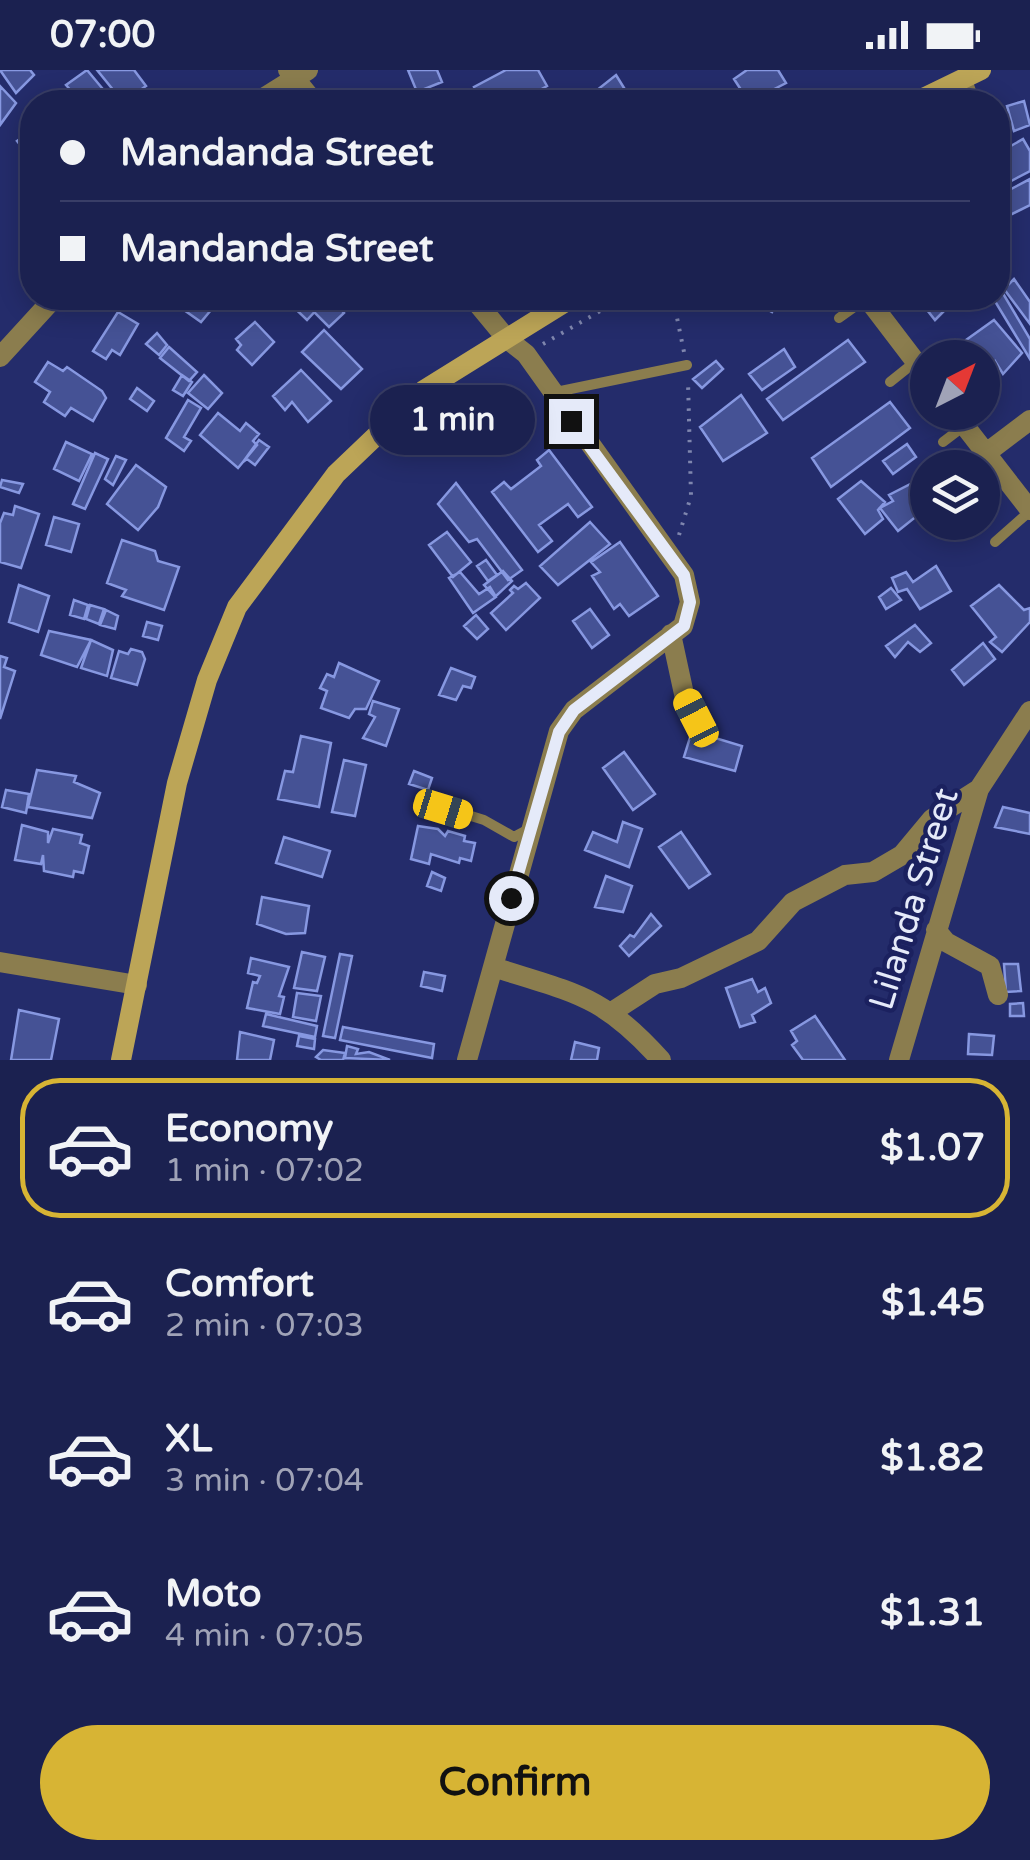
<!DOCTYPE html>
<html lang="en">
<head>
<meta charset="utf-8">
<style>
	body { margin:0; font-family:"Varela Round",sans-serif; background:#242957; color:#f1f3f6; height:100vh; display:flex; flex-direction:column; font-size:38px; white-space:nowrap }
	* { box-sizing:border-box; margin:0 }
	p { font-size:32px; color:#a0a3b7 }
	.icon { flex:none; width:55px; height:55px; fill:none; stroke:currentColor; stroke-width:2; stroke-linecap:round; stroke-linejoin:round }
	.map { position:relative; height:990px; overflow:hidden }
	.side { display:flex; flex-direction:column; background:#1b2150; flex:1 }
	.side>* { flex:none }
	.hud { position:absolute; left:20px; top:20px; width:990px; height:220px; border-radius:40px; box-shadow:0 5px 25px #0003,0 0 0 2px #393e67; display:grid; align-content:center; height:220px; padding:0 40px; background:#1b2150 }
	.needle { width:65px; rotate:42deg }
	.fabs { position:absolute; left:910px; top:270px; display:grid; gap:20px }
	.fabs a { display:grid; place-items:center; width:90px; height:90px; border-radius:50%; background:#1b2150; box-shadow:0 5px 25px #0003,0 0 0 2px #393e67; font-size:50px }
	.end { position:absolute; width:45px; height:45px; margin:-22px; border:12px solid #e5eaf9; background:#111; box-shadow:0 0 0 5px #111 }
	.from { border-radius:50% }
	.bubble { position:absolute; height:70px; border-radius:35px; background:#1b2150; box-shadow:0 5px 25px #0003,0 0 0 2px #393e67; font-size:32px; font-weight:700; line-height:70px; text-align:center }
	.car { position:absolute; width:30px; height:60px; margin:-30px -15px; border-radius:12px; box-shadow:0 0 8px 2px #0007; background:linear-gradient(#f5c518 24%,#345 0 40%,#f5c518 0 76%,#345 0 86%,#f5c518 0) }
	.hud b { display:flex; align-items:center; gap:35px; height:95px; font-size:38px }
	.hud b+b { border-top:2px solid #393e67 }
	.hud i { width:25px; height:25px; background:#f1f3f6 }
	ul { padding:18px 0 0; list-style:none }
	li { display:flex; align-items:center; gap:30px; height:140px; margin:0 20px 15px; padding:0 20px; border:5px solid transparent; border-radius:40px }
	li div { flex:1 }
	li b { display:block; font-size:38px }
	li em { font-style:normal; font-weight:700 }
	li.selected { border-color:#d7b434 }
	li>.icon { width:90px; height:90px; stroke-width:1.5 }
	.cta { display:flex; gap:20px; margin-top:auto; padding:20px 40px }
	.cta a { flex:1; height:115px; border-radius:60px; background:#d7b434; color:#111; font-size:40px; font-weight:700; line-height:115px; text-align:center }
	.status { display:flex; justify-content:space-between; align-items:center; height:70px; padding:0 50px; background:#1b2150; direction:ltr }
	.status svg { height:28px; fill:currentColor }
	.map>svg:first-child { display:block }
	.building { fill:#455295; stroke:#8798e1; stroke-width:2.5 }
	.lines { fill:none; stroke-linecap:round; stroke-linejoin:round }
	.path { stroke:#7f86ae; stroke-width:4; stroke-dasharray:2.5 8; stroke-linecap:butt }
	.service { stroke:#8b7d4e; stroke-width:10 }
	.minor { stroke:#8b7d4e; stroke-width:20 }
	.tertiary { stroke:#8b7d4e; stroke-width:20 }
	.secondary { stroke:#bca557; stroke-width:20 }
	.route { stroke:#e5eaf9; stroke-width:12 }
	.labels { text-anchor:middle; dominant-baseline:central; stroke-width:9; stroke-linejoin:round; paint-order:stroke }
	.street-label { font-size:35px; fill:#e5eaf9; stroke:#1b215f }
</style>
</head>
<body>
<div class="status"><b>07:00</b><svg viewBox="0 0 49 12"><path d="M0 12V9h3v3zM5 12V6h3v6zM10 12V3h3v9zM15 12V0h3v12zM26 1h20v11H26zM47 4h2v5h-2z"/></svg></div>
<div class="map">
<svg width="1030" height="990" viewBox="0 0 1030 990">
	<rect width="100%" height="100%" fill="#242c6b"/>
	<path class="building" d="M 0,0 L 30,0 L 34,5 L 16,23 Z
		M 87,0 L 107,24 L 97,32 L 81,32 L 66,15 Z
		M 97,0 L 134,0 L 146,16 L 123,32 Z
		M 408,0 L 437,0 L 442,12 L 417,22 Z
		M 506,0 L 538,0 L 547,16 L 518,32 L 482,32 L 474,17 Z
		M 747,0 L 778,0 L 786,13 L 749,32 L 734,9 Z
		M 616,5 L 629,26 L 620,32 L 582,32 Z
		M 0,16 L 16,33 L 0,55 Z
		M 1024,31 L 1030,55 L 1014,61 L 1007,36 Z
		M 31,61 L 32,83 L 29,86 L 17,71 Z
		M 1023,69 L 1030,81 L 1030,101 L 998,118 L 998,71 L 1002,81 Z
		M 1030,109 L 1030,135 L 998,151 L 998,126 Z
		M 1014,209 L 1030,232 L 1030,254 L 1004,219 Z
		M 998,215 L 1030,269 L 1030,289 L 993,228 L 998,228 Z
		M 167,228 L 221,228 L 201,252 Z
		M 284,228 L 314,228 L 321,235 L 307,250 Z
		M 331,228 L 344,243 L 329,257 L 313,241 Z
		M 746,228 L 779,228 L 772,242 Z
		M 925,228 L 957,228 L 935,250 L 920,231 Z
		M 118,242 L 138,254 L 120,285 L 112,280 L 106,289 L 93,281 Z
		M 994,250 L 1022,283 L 1003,304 L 995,291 L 988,298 L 966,270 Z
		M 255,252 L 274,272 L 252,295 L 237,280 L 241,275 L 236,269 Z
		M 324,260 L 362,299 L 341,319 L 302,282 Z
		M 157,263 L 167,275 L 159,285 L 146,274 Z
		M 848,270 L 865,292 L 783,350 L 767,329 Z
		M 169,277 L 197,302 L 189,311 L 160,288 Z
		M 784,279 L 795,297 L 762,320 L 749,304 Z
		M 716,291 L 723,299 L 702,318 L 693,309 Z
		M 48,292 L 63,301 L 67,297 L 102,321 L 106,328 L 93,351 L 71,338 L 65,346 L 44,332 L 50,322 L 35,312 Z
		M 301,300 L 331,331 L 308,352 L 292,332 L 285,340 L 273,326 Z
		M 182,305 L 192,312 L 183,326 L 173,320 Z
		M 204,305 L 222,323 L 208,339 L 188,323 Z
		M 137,318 L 154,331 L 147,341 L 130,329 Z
		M 741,325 L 767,363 L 723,391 L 700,357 Z
		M 188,330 L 201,338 L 184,367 L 191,371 L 184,381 L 166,368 Z
		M 890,332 L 910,358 L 831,417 L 812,388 Z
		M 218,343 L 240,361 L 246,353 L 259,364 L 253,371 L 257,375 L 238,398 L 200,365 Z
		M 259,370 L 269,377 L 255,395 L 247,389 L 243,392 Z
		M 66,372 L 92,384 L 79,411 L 54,399 Z
		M 907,374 L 916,387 L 893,404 L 883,391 Z
		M 549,380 L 592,437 L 578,447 L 568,434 L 539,455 L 552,471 L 538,482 L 492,422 L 504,412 L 511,419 L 541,396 L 537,390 Z
		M 95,383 L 108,389 L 85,439 L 73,434 Z
		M 116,386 L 126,390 L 113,415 L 105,409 Z
		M 136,395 L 166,417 L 158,437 L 138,460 L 107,434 Z
		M 928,405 L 928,437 L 898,461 L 880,438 L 893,431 L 889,425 Z
		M 2,410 L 23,414 L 19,423 L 0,417 Z
		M 861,411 L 885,432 L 878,440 L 883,449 L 865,464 L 838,429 Z
		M 456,413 L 522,500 L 508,510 L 477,469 L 469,472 L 438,434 Z
		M 15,436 L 39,444 L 21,498 L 0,492 L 0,453 L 4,443 L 13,445 Z
		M 54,447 L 79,454 L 71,482 L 46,475 Z
		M 590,452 L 610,474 L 558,515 L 540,496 Z
		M 447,462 L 471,492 L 453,507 L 429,475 Z
		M 122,470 L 155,481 L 158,491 L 179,497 L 164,540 L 122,526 L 126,520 L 107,513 Z
		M 620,472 L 658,526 L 629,546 L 620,534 L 614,539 L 592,506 L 600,502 L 591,492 Z
		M 486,490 L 497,505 L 488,511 L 477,496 Z
		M 936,496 L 951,521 L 920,539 L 907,519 L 898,522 L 892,508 L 906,502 L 913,512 Z
		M 503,501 L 512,511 L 495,527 L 484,515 Z
		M 460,502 L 479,524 L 490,517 L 496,527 L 473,543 L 449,508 Z
		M 526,513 L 540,528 L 506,560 L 491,543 L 513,523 L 510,520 L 514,516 L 518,519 Z
		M 19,515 L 49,526 L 38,562 L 9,552 Z
		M 999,515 L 1024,540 L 1030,538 L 1030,552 L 1002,582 L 990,572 L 996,567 L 971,536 Z
		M 891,518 L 901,530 L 886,539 L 879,527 Z
		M 74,530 L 88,535 L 84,549 L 70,545 Z
		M 90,535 L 104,539 L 99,554 L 86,549 Z
		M 590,539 L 609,565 L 592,578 L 573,551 Z
		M 106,540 L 118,546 L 115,559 L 100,555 Z
		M 476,545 L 488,559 L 477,569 L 464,556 Z
		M 147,552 L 162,556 L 158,570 L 143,566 Z
		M 915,555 L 931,573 L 920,582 L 908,572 L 895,587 L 886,576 Z
		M 49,561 L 91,570 L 77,597 L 41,585 Z
		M 91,570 L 113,580 L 107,606 L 81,598 Z
		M 983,573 L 995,589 L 964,615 L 952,600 Z
		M 131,579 L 142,582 L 145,589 L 137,615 L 111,608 L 119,581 L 128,584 Z
		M 0,586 L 7,588 L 4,597 L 15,601 L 0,649 Z
		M 339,593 L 379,611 L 366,639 L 355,639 L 349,648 L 321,638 L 327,621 L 320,618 L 327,604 L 334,607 Z
		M 451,598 L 475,607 L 471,618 L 463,616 L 456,630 L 439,625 Z
		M 373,631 L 399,639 L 386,676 L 363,668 L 375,647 L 369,644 Z
		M 692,661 L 742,676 L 735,701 L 684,687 Z
		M 301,666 L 331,673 L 319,737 L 278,729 L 285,701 L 293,702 Z
		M 624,682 L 655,724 L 633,740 L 603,698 Z
		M 344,690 L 366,695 L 355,746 L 332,742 Z
		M 37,700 L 76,706 L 74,712 L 100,723 L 92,748 L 28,737 Z
		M 414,701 L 432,708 L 428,720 L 409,714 Z
		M 6,720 L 29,724 L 26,743 L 2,737 Z
		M 1003,737 L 1030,743 L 1030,764 L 995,757 Z
		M 623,752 L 642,759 L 629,797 L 585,780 L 593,762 L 617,772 Z
		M 22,755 L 48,762 L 48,773 L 53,759 L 82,765 L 80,773 L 89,776 L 83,803 L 74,801 L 73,807 L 44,801 L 43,785 L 41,794 L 15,790 Z
		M 418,756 L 438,759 L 445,766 L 448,761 L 465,766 L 464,771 L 475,773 L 471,791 L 460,788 L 459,793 L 431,784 L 429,794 L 411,789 Z
		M 681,762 L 710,804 L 689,818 L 659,777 Z
		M 284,767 L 330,781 L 322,807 L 276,793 Z
		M 432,802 L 445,808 L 441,821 L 427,816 Z
		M 606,806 L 632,816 L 623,842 L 595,837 Z
		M 262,827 L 309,836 L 305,863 L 286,864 L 257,854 Z
		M 651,844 L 661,856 L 629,886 L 620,876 L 630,865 L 634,867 Z
		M 302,882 L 325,887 L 317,921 L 294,918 Z
		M 340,884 L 352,886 L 335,968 L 323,966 Z
		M 251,888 L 289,897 L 279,926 L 284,927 L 280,944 L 247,938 L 253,912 L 257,913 L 260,906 L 248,903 Z
		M 1004,894 L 1018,894 L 1021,921 L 1006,922 Z
		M 424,902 L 445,906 L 442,921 L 421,916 Z
		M 752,909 L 758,922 L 765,918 L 771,933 L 752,945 L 755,952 L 740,957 L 726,918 Z
		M 297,923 L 321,926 L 316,951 L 293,947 Z
		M 1023,933 L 1024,946 L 1010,946 L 1010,934 Z
		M 19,940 L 59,949 L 51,990 L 11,990 Z
		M 266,944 L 317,956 L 315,967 L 263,956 Z
		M 815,946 L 845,990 L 803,990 L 792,975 L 797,971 L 791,961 Z
		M 343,957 L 434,974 L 432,988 L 340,970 Z
		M 240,962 L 274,970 L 270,990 L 237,990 Z
		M 969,964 L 994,966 L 992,985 L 968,984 Z
		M 299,966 L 315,969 L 314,979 L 297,976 Z
		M 575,972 L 599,978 L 597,990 L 571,990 Z
		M 347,976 L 358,979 L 356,984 L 369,982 L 390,990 L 345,988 Z
		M 323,980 L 345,983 L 343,990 L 321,990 L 316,987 Z"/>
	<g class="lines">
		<path class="path" d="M 673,228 L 684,282
			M 543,274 L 623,228
			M 679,465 L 691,426 L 688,311"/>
		<path class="service" d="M 966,7 L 975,32
			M 839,248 L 867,228
			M 945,288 L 958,277
			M 890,312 L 915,292
			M 551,323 L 687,295
			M 943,372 L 964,356
			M 995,472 L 1030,441
			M 433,734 L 484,750 L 514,767 L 529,759"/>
		<path class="minor" d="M 288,0 L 314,32
			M 257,32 L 308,0
			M 867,228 L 928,308
			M 0,287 L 54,228
			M 954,342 L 1030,440
			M 985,384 L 1030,350
			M 671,564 L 684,624 L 699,654
			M 936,860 L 946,872 L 990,896 L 998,925
			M 493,897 C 574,923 602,924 661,990
			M 612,942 L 655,914 L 681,908 L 758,871 L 793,832 L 845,805 L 873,802 L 902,785 L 932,749 L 979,719
			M 467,990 L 559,661 L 574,640 L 683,556 L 690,532 L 684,505 L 526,284 L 507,269 L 473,228
			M 899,990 L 979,719 L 1030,641"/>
		<path class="tertiary" d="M 0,892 L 137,915"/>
		<path class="secondary" d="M 915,32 L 981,0
			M 121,990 L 177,713 L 207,610 L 237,537 L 336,404 L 424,320 L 572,228"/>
	</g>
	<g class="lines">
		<path class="route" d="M 511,828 L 559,662 L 574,640 L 684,556 L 690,532 L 684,505 L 571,351"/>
	</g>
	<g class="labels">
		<g class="street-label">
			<text transform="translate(914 829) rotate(-73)">Lilanda Street</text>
		</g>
	</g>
</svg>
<div class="fabs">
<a><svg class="needle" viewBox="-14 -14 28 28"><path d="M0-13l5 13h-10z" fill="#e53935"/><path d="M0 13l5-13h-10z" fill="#a0a3b7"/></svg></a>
<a><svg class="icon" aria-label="layers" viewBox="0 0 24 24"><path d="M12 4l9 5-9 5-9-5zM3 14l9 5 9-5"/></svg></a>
</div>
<i class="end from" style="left:511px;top:828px"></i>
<i class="end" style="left:571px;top:351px"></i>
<div class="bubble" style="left:370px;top:315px;width:165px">1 min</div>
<i class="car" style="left:696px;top:648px;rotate:333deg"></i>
<i class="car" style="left:443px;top:739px;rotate:107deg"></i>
<div class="hud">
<b><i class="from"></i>Mandanda Street</b>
<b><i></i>Mandanda Street</b>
</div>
</div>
<section class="side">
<ul>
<li class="selected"><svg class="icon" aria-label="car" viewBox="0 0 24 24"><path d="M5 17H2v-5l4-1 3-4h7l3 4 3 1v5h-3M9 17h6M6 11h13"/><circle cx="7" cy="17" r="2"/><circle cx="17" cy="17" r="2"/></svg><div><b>Economy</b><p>1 min · 07:02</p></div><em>$1.07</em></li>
<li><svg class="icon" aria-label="car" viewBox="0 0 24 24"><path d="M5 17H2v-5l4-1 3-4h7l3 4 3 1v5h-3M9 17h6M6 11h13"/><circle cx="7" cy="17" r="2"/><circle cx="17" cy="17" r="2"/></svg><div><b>Comfort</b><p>2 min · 07:03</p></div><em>$1.45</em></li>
<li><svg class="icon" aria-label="car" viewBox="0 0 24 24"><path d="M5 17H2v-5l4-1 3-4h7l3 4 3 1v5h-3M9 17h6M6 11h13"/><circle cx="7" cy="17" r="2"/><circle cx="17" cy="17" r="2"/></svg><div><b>XL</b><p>3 min · 07:04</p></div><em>$1.82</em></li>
<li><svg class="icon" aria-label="car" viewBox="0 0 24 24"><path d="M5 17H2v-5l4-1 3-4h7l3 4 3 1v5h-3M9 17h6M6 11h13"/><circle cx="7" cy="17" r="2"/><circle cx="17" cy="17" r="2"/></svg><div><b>Moto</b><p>4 min · 07:05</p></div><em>$1.31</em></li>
</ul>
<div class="cta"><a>Confirm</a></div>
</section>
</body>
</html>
